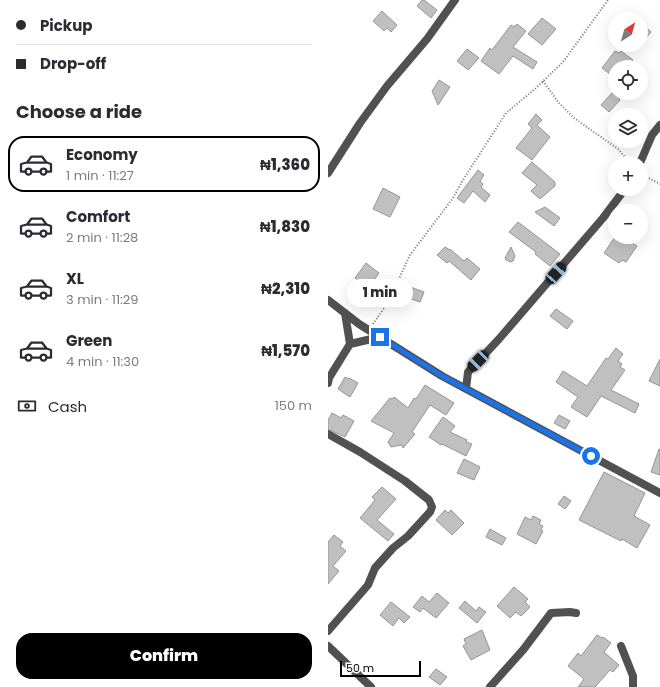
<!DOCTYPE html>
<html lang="en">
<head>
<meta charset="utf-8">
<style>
	body { margin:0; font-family:Poppins,sans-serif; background:#f7f7f7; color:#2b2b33; height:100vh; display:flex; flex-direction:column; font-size:15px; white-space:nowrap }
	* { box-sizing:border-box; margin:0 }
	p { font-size:13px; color:#7c7c81 }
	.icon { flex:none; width:22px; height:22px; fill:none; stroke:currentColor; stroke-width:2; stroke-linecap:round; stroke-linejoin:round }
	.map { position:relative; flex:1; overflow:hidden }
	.sheet { display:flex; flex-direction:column; background:#fff; width:328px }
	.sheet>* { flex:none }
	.banner { display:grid; align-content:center; height:88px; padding:0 16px; background:#fff }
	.needle { width:26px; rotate:37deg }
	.controls { position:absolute; left:280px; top:12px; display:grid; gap:8px }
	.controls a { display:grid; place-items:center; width:40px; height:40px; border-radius:50%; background:#fff; box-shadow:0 4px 16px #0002; font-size:20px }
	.scale { position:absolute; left:12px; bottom:10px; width:81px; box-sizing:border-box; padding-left:4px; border:2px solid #000; border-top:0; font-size:11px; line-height:14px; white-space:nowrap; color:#000; -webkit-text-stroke:3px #fff; paint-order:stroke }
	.end { position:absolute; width:18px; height:18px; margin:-9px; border:5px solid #1a73e8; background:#fff; box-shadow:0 0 0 2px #fff }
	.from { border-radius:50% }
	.bubble { position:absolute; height:28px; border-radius:14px; background:#fff; box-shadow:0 4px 16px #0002; font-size:13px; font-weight:800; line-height:28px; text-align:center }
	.car { position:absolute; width:12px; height:24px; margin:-12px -6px; border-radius:5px; box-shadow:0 0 3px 1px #0007; background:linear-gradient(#222 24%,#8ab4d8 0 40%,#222 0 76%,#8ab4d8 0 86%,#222 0) }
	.banner b { display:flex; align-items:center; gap:14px; height:38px; font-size:15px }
	.banner b+b { border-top:1px solid #e1e1e2 }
	.banner i { width:10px; height:10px; background:#2b2b33 }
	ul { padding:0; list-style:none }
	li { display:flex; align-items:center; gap:12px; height:56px; margin:0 8px 6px; padding:0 8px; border:2px solid transparent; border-radius:16px }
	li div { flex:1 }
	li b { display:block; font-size:15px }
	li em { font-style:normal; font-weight:800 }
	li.active { border-color:#000 }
	li>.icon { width:36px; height:36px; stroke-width:1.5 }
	h2 { padding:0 16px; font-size:18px; line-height:48px }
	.pay { display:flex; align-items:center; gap:10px; height:44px; padding:0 16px; font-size:15px }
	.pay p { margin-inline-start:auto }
	.action { display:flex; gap:8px; margin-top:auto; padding:8px 16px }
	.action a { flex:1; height:46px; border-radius:16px; background:#000; color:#fff; font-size:16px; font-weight:800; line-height:46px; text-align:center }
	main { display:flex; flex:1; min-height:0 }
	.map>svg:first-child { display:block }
	.building { fill:#c0c0c0; stroke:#959595 }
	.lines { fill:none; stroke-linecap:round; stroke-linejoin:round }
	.path { stroke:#737373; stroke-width:2; stroke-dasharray:1 2; stroke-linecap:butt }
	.minor { stroke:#515151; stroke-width:8 }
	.route { stroke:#1a73e8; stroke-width:5 }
</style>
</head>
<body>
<main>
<section class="sheet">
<div class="banner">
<b><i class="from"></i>Pickup</b>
<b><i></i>Drop-off</b>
</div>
<h2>Choose a ride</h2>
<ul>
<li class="active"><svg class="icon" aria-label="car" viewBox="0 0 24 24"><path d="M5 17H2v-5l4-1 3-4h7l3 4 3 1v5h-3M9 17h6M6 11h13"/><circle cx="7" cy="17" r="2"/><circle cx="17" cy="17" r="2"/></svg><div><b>Economy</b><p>1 min · 11:27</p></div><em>₦1,360</em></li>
<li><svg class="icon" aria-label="car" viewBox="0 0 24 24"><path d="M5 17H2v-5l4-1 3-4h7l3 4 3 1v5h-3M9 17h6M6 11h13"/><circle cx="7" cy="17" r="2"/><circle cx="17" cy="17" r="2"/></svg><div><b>Comfort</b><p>2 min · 11:28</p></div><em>₦1,830</em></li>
<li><svg class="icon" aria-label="car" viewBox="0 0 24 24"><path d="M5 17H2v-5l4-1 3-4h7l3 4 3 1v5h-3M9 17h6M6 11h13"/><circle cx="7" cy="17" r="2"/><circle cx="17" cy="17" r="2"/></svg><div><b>XL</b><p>3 min · 11:29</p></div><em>₦2,310</em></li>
<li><svg class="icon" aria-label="car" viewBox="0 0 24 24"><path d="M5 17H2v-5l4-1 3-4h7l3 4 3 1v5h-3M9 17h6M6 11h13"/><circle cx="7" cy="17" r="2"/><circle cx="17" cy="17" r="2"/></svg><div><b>Green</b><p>4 min · 11:30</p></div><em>₦1,570</em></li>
</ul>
<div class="pay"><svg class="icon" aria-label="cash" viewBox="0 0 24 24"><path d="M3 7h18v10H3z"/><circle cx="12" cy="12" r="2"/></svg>Cash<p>150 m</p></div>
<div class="action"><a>Confirm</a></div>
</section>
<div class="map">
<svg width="332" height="687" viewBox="0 0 332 687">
	<rect width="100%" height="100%" fill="#fff"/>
	<path class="building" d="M 94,0 L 96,0 L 109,10 L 103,18 L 89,6 Z
		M 54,11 L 69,25 L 63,32 L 59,28 L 56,31 L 45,21 Z
		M 214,18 L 228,29 L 214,45 L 200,34 Z
		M 313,23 L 323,32 L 313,44 Z
		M 189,24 L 198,31 L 185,47 L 209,62 L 205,69 L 185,56 L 171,74 L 153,61 L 162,48 L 164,50 L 183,25 L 186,27 Z
		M 139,49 L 151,58 L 140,70 L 129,61 Z
		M 287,51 L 291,53 L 293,51 L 305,60 L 300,67 L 287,67 L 287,78 L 274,68 Z
		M 111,80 L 122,87 L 110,105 L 104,91 Z
		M 284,93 L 296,93 L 291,99 L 292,100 L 281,112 L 273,105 Z
		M 208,114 L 214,120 L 209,125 L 222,137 L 204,160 L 188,148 L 204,128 L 200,124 Z
		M 204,162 L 227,182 L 227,186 L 212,199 L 203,191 L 209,185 L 194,173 Z
		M 150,170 L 156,175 L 152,181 L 155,184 L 153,187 L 162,195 L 157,202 L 145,191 L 136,203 L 129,198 Z
		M 55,188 L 72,197 L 62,217 L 45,209 Z
		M 217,207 L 232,218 L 226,226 L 207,212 Z
		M 190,222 L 232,254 L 222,266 L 207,254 L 208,252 L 181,232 Z
		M 287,237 L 295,237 L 309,246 L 298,262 L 294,260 L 291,263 L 276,253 Z
		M 117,247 L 122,250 L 122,249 L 136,261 L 139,258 L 152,269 L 143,280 L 121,261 L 119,263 L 109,255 Z
		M 183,247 L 187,256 L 185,261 L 183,262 L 178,260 L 177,258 Z
		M 38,263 L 51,273 L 43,285 L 40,283 L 38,286 L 27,278 Z
		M 82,287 L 96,292 L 92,302 L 78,297 Z
		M 228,309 L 245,321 L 239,329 L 222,316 Z
		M 288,348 L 295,354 L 290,361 L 294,364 L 292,367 L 297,370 L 283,390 L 311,404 L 307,413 L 273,396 L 259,417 L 243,407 L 250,397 L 228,382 L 235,371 L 259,386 L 278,358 L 280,359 Z
		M 332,359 L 332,386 L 321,381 Z
		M 17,377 L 21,379 L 21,378 L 30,383 L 22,397 L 10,389 Z
		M 97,385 L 126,403 L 118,415 L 102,405 L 84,432 L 87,434 L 75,448 L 74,445 L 63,447 L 60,442 L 66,433 L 43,421 L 62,398 L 64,399 L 66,397 L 80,408 L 86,398 L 88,399 Z
		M 4,413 L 13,418 L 15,415 L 26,421 L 17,437 L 0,429 L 0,420 Z
		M 231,415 L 242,421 L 237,429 L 226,423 Z
		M 115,417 L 127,426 L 122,432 L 139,440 L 138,442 L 144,444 L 138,456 L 114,444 L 113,445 L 101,437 Z
		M 331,449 L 332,449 L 332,475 L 323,472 Z
		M 136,459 L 152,467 L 146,480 L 129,473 Z
		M 276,472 L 317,493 L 306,516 L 322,525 L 309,548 L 294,539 L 293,541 L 251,520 Z
		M 54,487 L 68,499 L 49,520 L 66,534 L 60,541 L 32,518 L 47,500 L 44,497 Z
		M 236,496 L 243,501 L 237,509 L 230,504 Z
		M 117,510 L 120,513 L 123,510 L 136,523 L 124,535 L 108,520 Z
		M 205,516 L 213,520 L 211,524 L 215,526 L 213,530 L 215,531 L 208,544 L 189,534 L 197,517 L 203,520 Z
		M 162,529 L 178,538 L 174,545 L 158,537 Z
		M 6,535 L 15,542 L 12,546 L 18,551 L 5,566 L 11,571 L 0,584 L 0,542 Z
		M 186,587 L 200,599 L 197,602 L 202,607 L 193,616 L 188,612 L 182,618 L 169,606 Z
		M 109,593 L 121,603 L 108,618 L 95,608 L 92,612 L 85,607 L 94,596 L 101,602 Z
		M 137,601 L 148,611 L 151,607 L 158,612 L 149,623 L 131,608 Z
		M 63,602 L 82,617 L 76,623 L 71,618 L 65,626 L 52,615 Z
		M 154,630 L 162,650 L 143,660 L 135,646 L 138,644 L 136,639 Z
		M 269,635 L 274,638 L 275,637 L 283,643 L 276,652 L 291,665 L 285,672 L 282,670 L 267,687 L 250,687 L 256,679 L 240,666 L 250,653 L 253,656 Z
		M 108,669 L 119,677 L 112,685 L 101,677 Z"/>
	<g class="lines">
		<path class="path" d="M 215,81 L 231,103 L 246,118 L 290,149 L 302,163
			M 313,174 L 332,184
			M 45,324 L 59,304 L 82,255 L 125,198 L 135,180 L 178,113 L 207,89 L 235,62 L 280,0"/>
		<path class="minor" d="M 312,163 L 324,135 L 332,125
			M 0,173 L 32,123 L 59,86 L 99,39 L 127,0
			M 0,300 L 31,324 L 114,376 L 332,493
			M 17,313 L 22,344 L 52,337
			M 0,383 L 1,378 L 22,344
			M 138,389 L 140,372 L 171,339 L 275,218 L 297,189
			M 0,434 L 32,452 L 77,481 L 101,500 L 104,507 L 102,512 L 80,536 L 65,548 L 47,568 L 40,585 L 0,631
			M 0,646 L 43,687
			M 293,646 L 305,676 L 305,687
			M 162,687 L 195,650 L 223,613 L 242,612 L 248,613"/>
	</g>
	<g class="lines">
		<path class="route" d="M 52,337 L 114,376 L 263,456"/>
	</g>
</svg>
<div class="controls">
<a><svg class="needle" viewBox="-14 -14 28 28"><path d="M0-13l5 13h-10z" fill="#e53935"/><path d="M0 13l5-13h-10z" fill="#7c7c81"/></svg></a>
<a><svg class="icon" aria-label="locate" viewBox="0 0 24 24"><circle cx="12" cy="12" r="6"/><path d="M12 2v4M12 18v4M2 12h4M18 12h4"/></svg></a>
<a><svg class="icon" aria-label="layers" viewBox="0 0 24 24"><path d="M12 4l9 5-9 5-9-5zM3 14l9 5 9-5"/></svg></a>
<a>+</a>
<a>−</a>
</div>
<div class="scale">50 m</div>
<i class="end from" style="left:263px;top:456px"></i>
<i class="end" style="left:52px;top:337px"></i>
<div class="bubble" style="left:19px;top:279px;width:66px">1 min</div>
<i class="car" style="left:228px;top:273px;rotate:41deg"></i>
<i class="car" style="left:150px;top:361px;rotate:225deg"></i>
</div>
</main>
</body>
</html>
